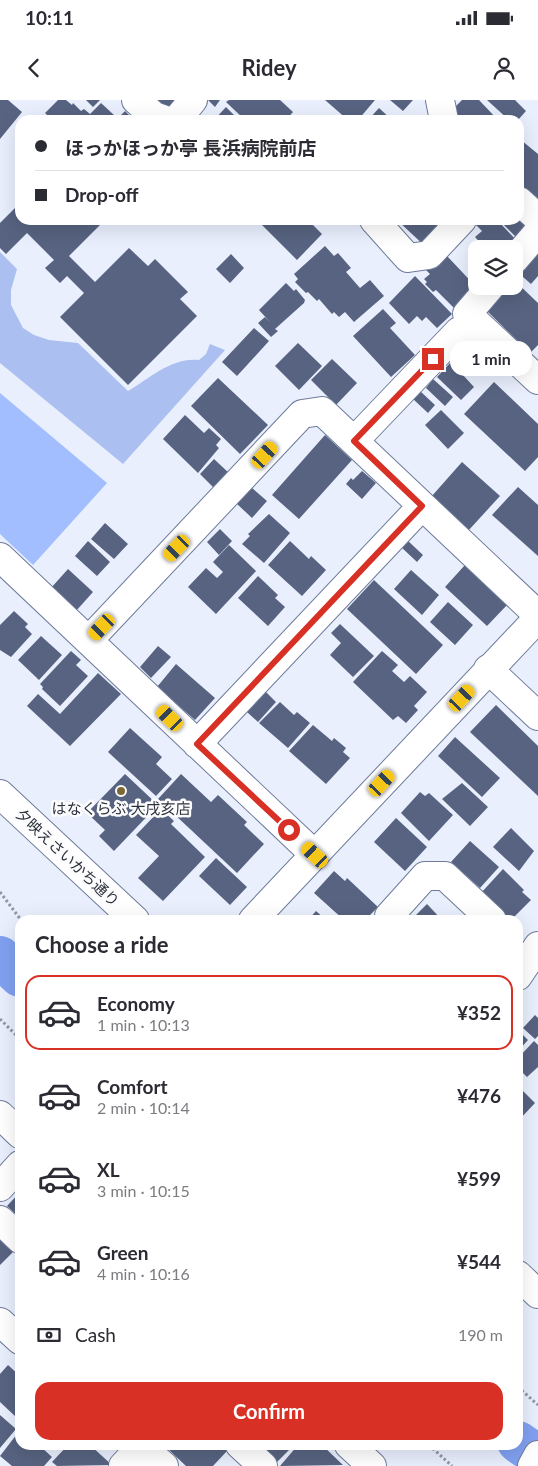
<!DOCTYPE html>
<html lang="en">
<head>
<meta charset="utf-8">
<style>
	body { margin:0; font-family:Lato,"Noto Sans JP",sans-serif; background:#f7f7f7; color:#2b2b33; height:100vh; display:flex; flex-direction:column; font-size:19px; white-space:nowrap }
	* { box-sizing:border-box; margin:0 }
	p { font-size:16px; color:#7c7c81 }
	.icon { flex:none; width:28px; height:28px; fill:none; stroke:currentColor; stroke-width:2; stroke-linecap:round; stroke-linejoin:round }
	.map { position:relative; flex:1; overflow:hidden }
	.details { position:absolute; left:15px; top:815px; width:508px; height:535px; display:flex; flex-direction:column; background:#fff; border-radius:15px; box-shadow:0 5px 20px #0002 }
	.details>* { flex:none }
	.hud { position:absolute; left:15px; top:15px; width:509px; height:110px; border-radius:15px; box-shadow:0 5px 20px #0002; display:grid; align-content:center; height:110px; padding:0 20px; background:#fff }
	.buttons { position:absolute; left:468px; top:140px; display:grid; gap:10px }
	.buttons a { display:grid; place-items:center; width:55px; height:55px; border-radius:10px; background:#fff; box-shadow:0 5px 20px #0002; font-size:25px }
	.end { position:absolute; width:22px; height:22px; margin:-11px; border:6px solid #d93025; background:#fff; box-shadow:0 0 0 2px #fff }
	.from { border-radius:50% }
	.bubble { position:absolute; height:35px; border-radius:15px; background:#fff; box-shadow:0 5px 20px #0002; font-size:16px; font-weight:700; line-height:35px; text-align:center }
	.car { position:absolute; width:15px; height:30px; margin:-15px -8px; border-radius:6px; box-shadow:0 0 4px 1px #0007; background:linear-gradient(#f5c518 24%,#345 0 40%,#f5c518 0 76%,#345 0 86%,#f5c518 0) }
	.hud b { display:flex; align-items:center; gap:18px; height:48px; font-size:19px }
	.hud b+b { border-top:1px solid #e1e1e2 }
	.hud i { width:12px; height:12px; background:#2b2b33 }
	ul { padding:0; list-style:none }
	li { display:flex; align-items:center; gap:15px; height:75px; margin:0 10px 8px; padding:0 10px; border:2px solid transparent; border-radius:15px }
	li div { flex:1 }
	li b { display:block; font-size:19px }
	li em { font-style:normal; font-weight:700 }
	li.current { border-color:#d93025 }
	li>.icon { width:45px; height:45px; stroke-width:1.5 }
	h2 { padding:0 20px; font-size:22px; line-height:60px }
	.pay { display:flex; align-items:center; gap:12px; height:55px; padding:0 20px; font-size:19px }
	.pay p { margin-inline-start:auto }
	.action { display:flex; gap:10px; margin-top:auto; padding:10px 20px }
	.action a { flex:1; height:58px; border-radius:15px; background:#d93025; color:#fff; font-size:20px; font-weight:700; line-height:58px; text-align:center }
	.status { display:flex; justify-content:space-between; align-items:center; height:35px; padding:0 25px; background:#fff; direction:ltr }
	.status svg { height:14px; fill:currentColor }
	header { display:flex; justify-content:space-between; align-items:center; height:65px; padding:0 20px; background:#fff; font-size:22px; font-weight:700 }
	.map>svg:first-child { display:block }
	.green { fill:#a2beff }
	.forest { fill:#abc0f1 }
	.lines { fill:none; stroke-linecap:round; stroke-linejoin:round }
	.river { stroke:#80a0f0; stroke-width:42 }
	.building { fill:#576380 }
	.street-casing { stroke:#6e7b9a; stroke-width:30 }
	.secondary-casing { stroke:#6e7b9a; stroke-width:30 }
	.path { stroke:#9196a4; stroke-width:3; stroke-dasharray:2.5 2.5; stroke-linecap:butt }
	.street { stroke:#fff; stroke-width:28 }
	.secondary { stroke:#fff; stroke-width:28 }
	.route { stroke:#d93025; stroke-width:6 }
	.poi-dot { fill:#7c6736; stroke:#fcfcfc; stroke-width:2 }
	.labels { text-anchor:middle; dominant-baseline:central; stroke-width:5; stroke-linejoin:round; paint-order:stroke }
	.poi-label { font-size:15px; fill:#2c313e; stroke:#fcfcfc }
	.street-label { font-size:15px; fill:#2c313e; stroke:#fcfcfc }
</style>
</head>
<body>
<div class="status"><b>10:11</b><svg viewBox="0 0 49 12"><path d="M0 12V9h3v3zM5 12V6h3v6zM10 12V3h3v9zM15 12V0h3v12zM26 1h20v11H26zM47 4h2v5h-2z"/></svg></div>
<header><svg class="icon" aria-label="back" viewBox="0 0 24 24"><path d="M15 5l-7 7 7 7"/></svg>Ridey<svg class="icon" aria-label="person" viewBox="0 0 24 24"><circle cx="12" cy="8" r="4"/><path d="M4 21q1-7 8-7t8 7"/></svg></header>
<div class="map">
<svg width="538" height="1366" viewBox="0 0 538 1366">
	<rect width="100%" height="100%" fill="#e9effd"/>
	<path class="green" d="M 0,293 L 107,383 L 33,465 L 0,434 Z"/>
	<path class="forest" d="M 0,152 L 17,169 L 11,190 L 11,205 L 23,228 L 34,235 L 49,240 L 78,243 L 128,291 C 150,278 172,257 199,260 L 206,254 L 210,244 L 225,250 L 123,364 L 0,263 Z"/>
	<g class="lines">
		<path class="river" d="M 0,857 L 20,876
			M 518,1342 L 538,1356"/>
	</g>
	<path class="building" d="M 0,0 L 8,0 L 22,12 L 0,39 Z
		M 58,0 L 66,0 L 72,5 L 73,3 L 81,11 L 84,9 L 90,14 L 101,3 L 114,15 L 109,20 L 52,20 L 45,13 Z
		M 86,0 L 100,0 L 93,7 Z
		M 145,0 L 193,0 L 172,11 Z
		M 208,0 L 220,0 L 215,7 Z
		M 229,0 L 280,0 L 293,12 L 286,20 L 245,20 L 226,2 Z
		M 325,0 L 375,0 L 358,20 L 348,20 Z
		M 390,0 L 413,0 L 403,11 Z
		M 462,0 L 479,0 L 498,20 L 452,20 L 452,10 Z
		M 487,0 L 515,0 L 526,11 L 518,20 L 509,20 Z
		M 226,7 L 239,20 L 214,20 Z
		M 379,8 L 392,20 L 368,20 Z
		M 125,11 L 134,20 L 116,20 Z
		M 521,40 L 538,54 L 538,99 L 536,102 L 519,86 L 519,42 Z
		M 20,103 L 20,120 L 36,120 L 37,124 L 41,120 L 105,120 L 69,156 L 95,182 L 129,148 L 148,166 L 155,159 L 188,192 L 180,199 L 197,216 L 128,285 L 60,217 L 84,193 L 67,176 L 60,183 L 45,168 L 54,160 L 27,133 L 6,154 L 0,148 L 0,123 Z
		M 519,112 L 533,127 L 522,143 L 499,120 L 519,120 Z
		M 257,120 L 308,120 L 322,134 L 297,160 Z
		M 397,120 L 443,120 L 428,149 Z
		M 476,120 L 497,120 L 521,145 L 514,149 L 486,149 L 475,137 L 482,131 L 474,123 Z
		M 538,145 L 538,176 L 531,184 L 515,170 Z
		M 325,146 L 334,156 L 338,153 L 351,168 L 346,172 L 360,188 L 370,180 L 384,196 L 354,222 L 345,212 L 339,217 L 334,212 L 332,214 L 319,199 L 317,201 L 308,192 L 306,193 L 295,182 L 298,179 L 294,174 Z
		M 231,154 L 244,168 L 230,183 L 216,169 Z
		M 447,156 L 480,191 L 458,212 L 436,190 L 433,192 L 425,184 L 427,182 L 424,179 L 430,174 L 425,169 L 438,157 L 442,161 Z
		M 415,176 L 452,214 L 437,228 L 426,217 L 422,221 L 417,216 L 409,224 L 389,203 Z
		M 514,180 L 538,203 L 538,245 L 530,253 L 484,208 L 505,186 L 514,186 Z
		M 286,183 L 294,191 L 296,189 L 305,200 L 304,203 L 275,229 L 278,231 L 271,237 L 258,223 L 265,217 L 270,222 L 259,210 Z
		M 383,209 L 396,223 L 390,228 L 415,255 L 391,277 L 353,236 Z
		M 254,228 L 269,241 L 237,276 L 222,262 Z
		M 298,243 L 322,266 L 299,290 L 275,266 Z
		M 332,259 L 357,283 L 336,305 L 311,280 Z
		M 451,262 L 474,287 L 461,300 L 437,277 Z
		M 218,278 L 268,325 L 240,354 L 191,306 Z
		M 433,279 L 453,297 L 445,306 L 426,288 Z
		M 494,282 L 538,324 L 538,357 L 525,371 L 464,314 Z
		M 420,291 L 435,305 L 428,313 L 413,299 Z
		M 441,310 L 464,333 L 448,349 L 425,325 Z
		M 185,315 L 204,333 L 209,328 L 221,339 L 216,345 L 219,348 L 198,373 L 163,339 Z
		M 325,335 L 352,360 L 299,419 L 272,395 Z
		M 214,359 L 230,374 L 215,389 L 200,374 Z
		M 462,362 L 500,396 L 468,431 L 431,397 Z
		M 362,371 L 376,383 L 362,399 L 346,384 L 351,378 L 353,380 Z
		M 251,387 L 267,401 L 252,418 L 236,403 Z
		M 518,387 L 538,405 L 538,456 L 492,415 Z
		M 269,414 L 290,433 L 264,463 L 242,444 L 250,436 L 248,434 Z
		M 105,423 L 128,444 L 114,459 L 91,439 Z
		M 220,429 L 232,441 L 219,455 L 207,442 Z
		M 406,439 L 423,455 L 417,462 L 400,446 Z
		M 88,441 L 110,462 L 97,476 L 75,456 Z
		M 290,441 L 309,459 L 311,456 L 326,470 L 302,496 L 268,465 Z
		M 229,445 L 256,471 L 216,514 L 188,487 L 206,468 L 217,478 L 223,472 L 213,462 Z
		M 465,465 L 507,505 L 487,526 L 445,487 Z
		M 68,469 L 93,492 L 76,511 L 51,488 Z
		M 411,470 L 439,495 L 422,515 L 394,489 Z
		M 258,476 L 278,495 L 275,498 L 285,507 L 268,526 L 238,498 Z
		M 374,480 L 443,545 L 416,574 L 347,509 Z
		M 448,502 L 473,525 L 455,545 L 430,522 Z
		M 14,511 L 28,524 L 25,527 L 32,534 L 11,557 L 0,550 L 0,525 Z
		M 340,524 L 374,556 L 353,577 L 330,555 L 341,543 L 331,533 Z
		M 41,536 L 62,555 L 39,580 L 18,560 Z
		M 158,546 L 171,557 L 151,578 L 140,567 Z
		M 71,551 L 81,560 L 76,565 L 88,576 L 60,606 L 42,589 L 43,587 L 40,584 Z
		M 382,551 L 398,565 L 392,571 L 404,582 L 410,576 L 427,592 L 414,606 L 418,610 L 406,623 L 398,616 L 393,620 L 353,582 Z
		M 176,564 L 215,598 L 195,620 L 157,587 Z
		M 98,573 L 121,594 L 70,646 L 27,606 L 38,594 L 60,614 Z
		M 265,591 L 276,602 L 258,622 L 247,612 Z
		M 280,602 L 294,615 L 297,612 L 310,623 L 288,648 L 259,623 Z
		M 496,605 L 538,646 L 538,696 L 470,632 Z
		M 313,625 L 332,641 L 334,638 L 346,648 L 343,652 L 350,658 L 326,684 L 289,651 Z
		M 130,628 L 162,657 L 156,664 L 172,679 L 156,696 L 108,652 Z
		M 455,637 L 500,678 L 482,697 L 438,656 Z
		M 125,674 L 158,705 L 114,751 L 99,736 L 105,730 L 87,713 Z
		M 181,674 L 211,702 L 218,695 L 247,722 L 244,725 L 264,744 L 237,773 L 158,699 Z
		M 462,683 L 488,707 L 470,726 L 442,699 Z
		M 420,692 L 425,696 L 429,693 L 453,715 L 429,741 L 401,713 Z
		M 161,709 L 174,721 L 171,724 L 205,757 L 163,801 L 138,778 L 159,756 L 136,735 Z
		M 396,718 L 427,747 L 405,771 L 374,742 Z
		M 511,728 L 534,751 L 519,771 L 493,747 Z
		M 470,741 L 499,767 L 480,788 L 451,762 Z
		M 216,758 L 247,787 L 230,805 L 199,776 Z
		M 503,769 L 524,790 L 522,792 L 531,800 L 511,820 L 481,793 Z
		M 334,771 L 345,781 L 347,778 L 378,807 L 365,820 L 344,820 L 314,793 Z
		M 427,804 L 442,820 L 411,820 Z
		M 316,811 L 326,820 L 328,817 L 331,820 L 308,820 Z
		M 535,915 L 538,918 L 538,936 L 535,939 L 523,928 Z
		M 518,930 L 528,940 L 518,951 Z
		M 534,941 L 538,945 L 538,967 L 527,977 L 518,968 L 518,958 Z
		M 518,986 L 535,1003 L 518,1021 Z
		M 20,1092 L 20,1118 L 7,1106 Z
		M 0,1140 L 13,1152 L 0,1165 Z
		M 8,1265 L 20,1276 L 20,1312 L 16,1317 L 0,1302 L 0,1274 Z
		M 0,1315 L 16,1329 L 0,1348 Z
		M 20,1330 L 20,1345 L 39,1345 L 52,1357 L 44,1366 L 12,1366 L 0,1356 Z
		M 68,1345 L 90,1345 L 112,1365 L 57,1366 L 52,1362 Z
		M 168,1345 L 220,1345 L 227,1351 L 213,1366 L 186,1366 L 166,1347 Z
		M 257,1345 L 294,1345 L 276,1363 Z
		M 298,1345 L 322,1345 L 343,1365 L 280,1366 Z"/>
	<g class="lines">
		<g class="street-casing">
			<path id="street" d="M 136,0 L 154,16 L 165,20
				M 440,0 L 444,20
				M 179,17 L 193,0
				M 519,101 L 538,118
				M 374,120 L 408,158 L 429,155 L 462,120
				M 514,160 L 538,132
				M 491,186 L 467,214 L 538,280
				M 354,341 L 459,231 L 479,226
				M 0,457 L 315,755
				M 89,540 L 302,314 L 322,311 L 538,515
				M 488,569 L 538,616
				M 197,644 L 422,406
				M 389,820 L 389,816 L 425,776 L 445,776 L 492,820
				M 518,876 L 538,846
				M 0,1015 L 20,1034
				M 0,1120 L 20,1139
				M 0,1222 L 20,1240
				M 139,1345 L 164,1366
				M 240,1345 L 263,1366
				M 349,1345 L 372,1366
				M 123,1366 L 143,1345"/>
		</g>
		<g class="secondary-casing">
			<path id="secondary" d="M 0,694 L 135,820
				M 253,820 L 538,518
				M 0,1087 L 20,1065
				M 518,1175 L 538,1194
				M 532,1366 L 538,1355"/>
		</g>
		<path class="path" d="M 0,792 L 21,820
			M 0,919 L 20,939
			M 518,1287 L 538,1305
			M 429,1345 L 452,1366"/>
		<use href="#street" class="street"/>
		<use href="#secondary" class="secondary"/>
	</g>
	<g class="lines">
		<path class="route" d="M 289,730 L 197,644 L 422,406 L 354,341 L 433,259"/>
	</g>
	<circle class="poi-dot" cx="121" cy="691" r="5"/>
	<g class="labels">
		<g class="poi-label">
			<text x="121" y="708">はなくらぶ 大戌亥店</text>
		</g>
		<g class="street-label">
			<text transform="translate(68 757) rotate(43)">夕映えさいかち通り</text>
		</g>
	</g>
</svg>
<div class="buttons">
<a><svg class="icon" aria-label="layers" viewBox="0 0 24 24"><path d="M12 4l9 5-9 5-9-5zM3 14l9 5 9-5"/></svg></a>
</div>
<i class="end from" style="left:289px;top:730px"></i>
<i class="end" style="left:433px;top:259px"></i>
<div class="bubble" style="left:450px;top:241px;width:82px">1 min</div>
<i class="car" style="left:265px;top:355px;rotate:42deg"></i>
<i class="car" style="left:177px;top:448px;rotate:224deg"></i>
<i class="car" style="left:102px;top:527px;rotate:224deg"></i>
<i class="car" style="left:462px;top:598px;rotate:43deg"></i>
<i class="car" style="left:170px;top:618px;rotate:314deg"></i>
<i class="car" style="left:382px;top:683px;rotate:43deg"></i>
<i class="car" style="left:315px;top:755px;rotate:313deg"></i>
<div class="hud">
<b><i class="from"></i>ほっかほっか亭 長浜病院前店</b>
<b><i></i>Drop-off</b>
</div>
<section class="details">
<h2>Choose a ride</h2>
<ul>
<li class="current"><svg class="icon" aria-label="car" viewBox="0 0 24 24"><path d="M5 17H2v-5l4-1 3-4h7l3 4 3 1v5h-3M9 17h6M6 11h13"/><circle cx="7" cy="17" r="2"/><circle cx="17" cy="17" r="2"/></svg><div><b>Economy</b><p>1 min · 10:13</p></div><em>¥352</em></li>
<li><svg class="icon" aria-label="car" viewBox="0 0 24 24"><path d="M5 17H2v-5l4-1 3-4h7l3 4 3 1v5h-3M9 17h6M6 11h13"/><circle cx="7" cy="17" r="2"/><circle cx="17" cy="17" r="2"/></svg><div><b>Comfort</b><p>2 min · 10:14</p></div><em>¥476</em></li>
<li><svg class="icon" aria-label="car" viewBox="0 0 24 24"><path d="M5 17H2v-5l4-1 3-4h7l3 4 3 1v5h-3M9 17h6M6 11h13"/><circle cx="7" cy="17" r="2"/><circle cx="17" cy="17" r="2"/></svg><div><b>XL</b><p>3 min · 10:15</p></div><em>¥599</em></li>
<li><svg class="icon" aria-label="car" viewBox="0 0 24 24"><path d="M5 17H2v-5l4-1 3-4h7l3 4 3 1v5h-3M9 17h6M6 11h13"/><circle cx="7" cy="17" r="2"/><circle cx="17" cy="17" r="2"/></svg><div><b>Green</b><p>4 min · 10:16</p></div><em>¥544</em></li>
</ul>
<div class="pay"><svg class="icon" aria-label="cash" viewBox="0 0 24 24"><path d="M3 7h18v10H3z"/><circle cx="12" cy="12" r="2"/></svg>Cash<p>190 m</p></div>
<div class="action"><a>Confirm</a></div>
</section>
</div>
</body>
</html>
